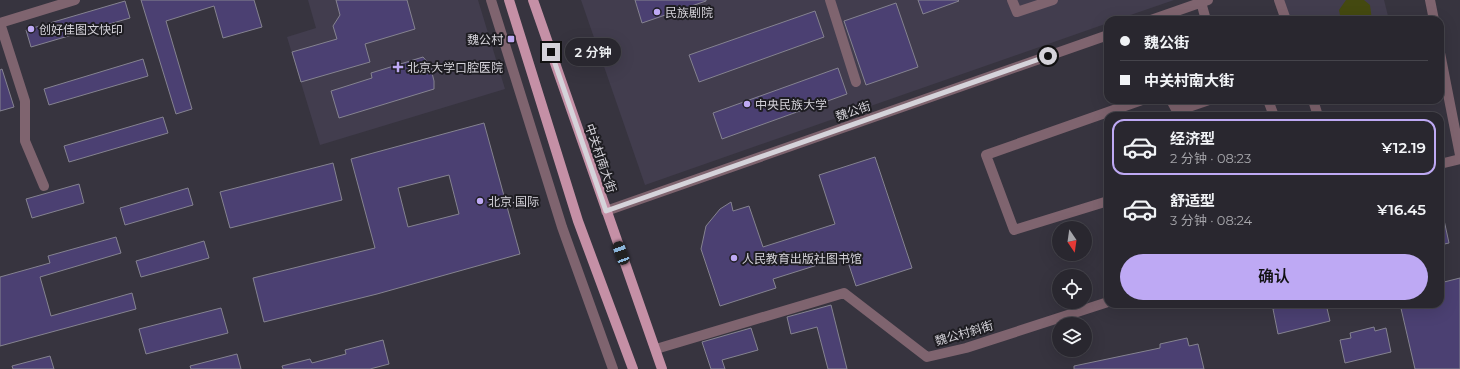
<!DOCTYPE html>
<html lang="zh">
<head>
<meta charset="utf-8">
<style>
	body { margin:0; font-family:Montserrat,"Noto Sans SC",sans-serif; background:#312f37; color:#f1f3f6; height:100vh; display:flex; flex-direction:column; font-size:15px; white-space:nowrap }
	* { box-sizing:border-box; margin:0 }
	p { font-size:13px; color:#a5a5aa }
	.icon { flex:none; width:22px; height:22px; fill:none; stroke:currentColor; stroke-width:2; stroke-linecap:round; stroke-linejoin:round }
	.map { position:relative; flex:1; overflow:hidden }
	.details { position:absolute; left:1104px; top:112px; width:340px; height:196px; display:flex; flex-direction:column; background:#29272f; border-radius:12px; box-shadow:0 4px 16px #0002,0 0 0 1px #45444b }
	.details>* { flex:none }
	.top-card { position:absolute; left:1104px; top:16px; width:340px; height:88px; border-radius:12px; box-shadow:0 4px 16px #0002,0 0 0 1px #45444b; display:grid; align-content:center; height:88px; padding:0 16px; background:#29272f }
	.needle { width:26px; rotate:167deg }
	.buttons { position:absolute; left:1052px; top:221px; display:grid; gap:8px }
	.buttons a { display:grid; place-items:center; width:40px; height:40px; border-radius:50%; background:#29272f; box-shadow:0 4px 16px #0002,0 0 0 1px #45444b; font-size:20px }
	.end { position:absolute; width:18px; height:18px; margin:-9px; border:5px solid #d5d3da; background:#111; box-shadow:0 0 0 2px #111 }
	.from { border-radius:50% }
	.bubble { position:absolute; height:28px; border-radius:14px; background:#29272f; box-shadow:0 4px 16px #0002,0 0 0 1px #45444b; font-size:13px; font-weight:600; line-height:28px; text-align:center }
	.car { position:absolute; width:12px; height:24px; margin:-12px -6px; border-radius:5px; box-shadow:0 0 3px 1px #0007; background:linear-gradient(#222 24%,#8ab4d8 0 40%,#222 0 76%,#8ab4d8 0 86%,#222 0) }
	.top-card b { display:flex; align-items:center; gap:14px; height:38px; font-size:15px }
	.top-card b+b { border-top:1px solid #45444b }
	.top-card i { width:10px; height:10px; background:#f1f3f6 }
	ul { padding:7px 0 0; list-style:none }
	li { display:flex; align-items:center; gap:12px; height:56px; margin:0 8px 6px; padding:0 8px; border:2px solid transparent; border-radius:12px }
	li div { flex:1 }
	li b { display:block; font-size:15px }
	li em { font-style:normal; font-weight:600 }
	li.active { border-color:#bea9f4 }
	li>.icon { width:36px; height:36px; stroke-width:1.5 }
	.button { display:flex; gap:8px; margin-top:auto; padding:8px 16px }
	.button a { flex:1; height:46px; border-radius:24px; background:#bea9f4; color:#111; font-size:16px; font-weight:600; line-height:46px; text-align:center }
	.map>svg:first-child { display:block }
	.built { fill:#423d4e }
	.green { fill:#444910 }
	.building { fill:#4b4072; stroke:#858390; fill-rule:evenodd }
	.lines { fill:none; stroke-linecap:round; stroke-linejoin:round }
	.minor { stroke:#7f646f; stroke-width:10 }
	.major { stroke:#c590a6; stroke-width:10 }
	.route { stroke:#d5d3da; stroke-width:5 }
	.poi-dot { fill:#bea9f4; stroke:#1e1d22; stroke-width:1.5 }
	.labels { text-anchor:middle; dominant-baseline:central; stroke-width:4; stroke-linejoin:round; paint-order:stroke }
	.poi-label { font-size:12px; fill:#d5d3da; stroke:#1e1d22; text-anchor:start }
	.street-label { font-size:12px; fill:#d5d3da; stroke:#1e1d22 }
</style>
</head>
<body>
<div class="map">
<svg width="1460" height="369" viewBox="0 0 1460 369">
	<rect width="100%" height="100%" fill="#37343f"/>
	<path class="built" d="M 308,0 L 478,0 L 505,89 L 320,145 L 287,37 L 316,28 Z
		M 581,0 L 1174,0 L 1116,20 L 1108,20 L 1108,23 L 645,185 Z
		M 1282,0 L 1384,0 L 1389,20 L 1289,20 Z"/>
	<path class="green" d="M 1346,0 L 1364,0 L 1370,5 L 1372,20 L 1341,20 L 1339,10 Z"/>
	<path class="building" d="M 141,0 L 254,0 L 262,27 L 223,38 L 214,6 L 166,21 L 192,109 L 176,114 Z
		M 336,0 L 407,0 L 415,29 L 365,44 L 370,62 L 301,82 L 292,52 L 337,39 L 333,26 L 340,15 Z
		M 635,0 L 706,0 L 706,1 L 642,23 Z
		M 918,0 L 958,0 L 959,1 L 923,14 Z
		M 125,1 L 130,18 L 31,47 L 26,30 Z
		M 896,3 L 918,67 L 866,85 L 844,21 Z
		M 815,11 L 824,37 L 699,82 L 689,55 Z
		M 423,57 L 430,65 L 434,81 L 434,89 L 339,118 L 331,91 L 372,78 L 371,73 Z
		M 143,59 L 148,76 L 49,105 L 44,89 Z
		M 838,68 L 847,94 L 722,139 L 713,113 Z
		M 2,69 L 14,107 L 0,111 L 0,70 Z
		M 163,117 L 168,133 L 69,162 L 64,146 Z
		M 484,123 L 520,254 L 377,294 L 264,322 L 253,278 L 375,248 L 351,159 ZM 449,175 L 459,214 L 408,227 L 398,188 Z
		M 875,157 L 912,268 L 856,286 L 846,256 L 773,279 L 776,288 L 720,306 L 701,249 L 706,226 L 720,209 L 731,202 L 733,211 L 749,206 L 763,247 L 835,224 L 819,175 Z
		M 333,163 L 342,200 L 230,228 L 220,192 Z
		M 79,184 L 84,203 L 32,218 L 26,199 Z
		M 188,188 L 193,205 L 125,225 L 120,208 Z
		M 1440,220 L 1444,220 L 1449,243 L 1440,245 Z
		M 116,237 L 121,253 L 40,277 L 46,298 L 51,316 L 132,293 L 136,309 L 0,346 L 0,277 L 50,263 L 48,256 Z
		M 204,241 L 209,258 L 141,277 L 136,261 Z
		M 1460,278 L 1460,369 L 1415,369 L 1400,304 L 1440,304 L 1440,283 Z
		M 1283,304 L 1326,304 L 1330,321 L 1278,334 L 1273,309 L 1284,306 Z
		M 831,305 L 847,369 L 828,369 L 817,327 L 791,334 L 787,317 Z
		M 221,308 L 228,333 L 146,354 L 139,329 Z
		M 1374,327 L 1375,331 L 1386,328 L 1391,352 L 1345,363 L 1340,340 L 1351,338 L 1350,333 Z
		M 751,328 L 758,350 L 722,360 L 725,369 L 711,369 L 702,342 Z
		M 1187,338 L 1189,346 L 1198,344 L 1204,369 L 1074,369 L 1074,366 L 1160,348 L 1160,344 Z
		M 383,340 L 389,364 L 370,369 L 283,369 L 282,366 L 310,359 L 312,363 L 346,354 L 345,350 Z
		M 237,354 L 241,369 L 191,369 L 190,366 Z
		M 50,356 L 54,369 L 13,369 L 12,366 Z"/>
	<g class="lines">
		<path class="minor" d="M 491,0 L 562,227 L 613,369
			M 830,0 L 856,82
			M 1012,0 L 1017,12 L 1053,0
			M 1279,0 L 1286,20
			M 1430,0 L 1434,20
			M 1201,2 L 1206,20
			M 1151,20 L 1208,0
			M 0,23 L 25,101 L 25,141 L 44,186
			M 0,23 L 75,0
			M 1440,53 L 1460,155
			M 1171,100 L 1177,111 L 1209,100
			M 1268,100 L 1274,116
			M 1313,100 L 1318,116
			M 1440,164 L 1460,159
			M 1108,201 L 1014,230 L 986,155 L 1142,100
			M 606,211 L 1108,35
			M 656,349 L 844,293 L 927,357 L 966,348 L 1108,302"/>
		<path class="major" d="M 509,0 L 578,221 L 633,369
			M 533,0 L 662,369"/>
	</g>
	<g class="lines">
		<path class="route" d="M 551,52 L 606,211 L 1048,56"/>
	</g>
	<g class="poi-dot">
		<circle cx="657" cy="12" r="4"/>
		<circle cx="31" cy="29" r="4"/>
		<rect x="507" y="35" width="8" height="8" rx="2"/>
		<path d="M396 61h4v4h4v4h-4v4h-4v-4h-4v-4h4z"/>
		<circle cx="747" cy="104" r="4"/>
		<circle cx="480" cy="201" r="4"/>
		<circle cx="734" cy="258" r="4"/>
	</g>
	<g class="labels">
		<g class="poi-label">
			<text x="665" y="12">民族剧院</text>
			<text x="39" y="29">创好佳图文快印</text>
			<text x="503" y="39" text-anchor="end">魏公村</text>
			<text x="407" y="67">北京大学口腔医院</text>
			<text x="755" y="104">中央民族大学</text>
			<text x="488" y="201">北京·国际</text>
			<text x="742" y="258">人民教育出版社图书馆</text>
		</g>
		<g class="street-label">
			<text transform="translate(853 111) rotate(-19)">魏公街</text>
			<text transform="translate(601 158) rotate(71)">中关村南大街</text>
			<text transform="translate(964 333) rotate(-16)">魏公村斜街</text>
		</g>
	</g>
</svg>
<div class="buttons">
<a><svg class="needle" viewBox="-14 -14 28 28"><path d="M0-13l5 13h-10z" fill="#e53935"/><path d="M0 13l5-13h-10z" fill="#a5a5aa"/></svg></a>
<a><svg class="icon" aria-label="locate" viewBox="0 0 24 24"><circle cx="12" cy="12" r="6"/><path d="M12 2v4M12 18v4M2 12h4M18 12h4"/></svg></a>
<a><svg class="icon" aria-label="layers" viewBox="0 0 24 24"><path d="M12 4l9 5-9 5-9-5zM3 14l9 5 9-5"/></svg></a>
</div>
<i class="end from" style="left:1048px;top:56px"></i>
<i class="end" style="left:551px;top:52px"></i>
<div class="bubble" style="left:565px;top:38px;width:56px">2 分钟</div>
<i class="car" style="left:621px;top:253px;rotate:340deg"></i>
<div class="top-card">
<b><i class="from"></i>魏公街</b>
<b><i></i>中关村南大街</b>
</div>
<section class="details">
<ul>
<li class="active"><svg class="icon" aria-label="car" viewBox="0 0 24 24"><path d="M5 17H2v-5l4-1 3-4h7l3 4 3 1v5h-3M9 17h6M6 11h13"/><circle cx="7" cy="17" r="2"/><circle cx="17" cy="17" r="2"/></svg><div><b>经济型</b><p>2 分钟 · 08:23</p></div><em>¥12.19</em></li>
<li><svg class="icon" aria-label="car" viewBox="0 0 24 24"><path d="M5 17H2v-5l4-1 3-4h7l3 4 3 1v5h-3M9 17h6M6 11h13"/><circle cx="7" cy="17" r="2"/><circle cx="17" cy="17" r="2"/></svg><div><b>舒适型</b><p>3 分钟 · 08:24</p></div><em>¥16.45</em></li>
</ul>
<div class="button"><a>确认</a></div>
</section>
</div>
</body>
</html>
